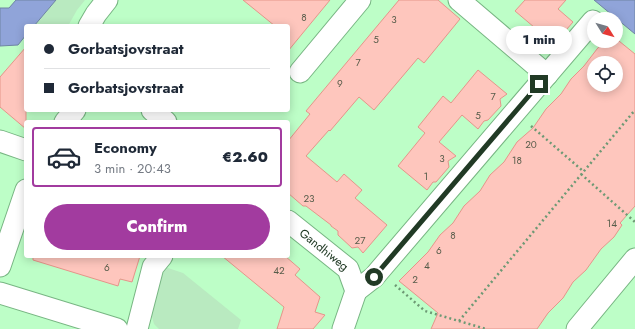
<!DOCTYPE html>
<html lang="en">
<head>
<meta charset="utf-8">
<style>
	body { margin:0; font-family:Jost,sans-serif; background:#f2f2f3; color:#1f2937; height:100vh; display:flex; flex-direction:column; font-size:15px; white-space:nowrap }
	* { box-sizing:border-box; margin:0 }
	p { font-size:13px; color:#747a83 }
	.icon { flex:none; width:22px; height:22px; fill:none; stroke:currentColor; stroke-width:2; stroke-linecap:round; stroke-linejoin:round }
	.map { position:relative; flex:1; overflow:hidden }
	.side { position:absolute; left:24px; top:120px; width:266px; height:138px; display:flex; flex-direction:column; background:#fff; border-radius:4px; box-shadow:0 2px 10px #0003 }
	.side>* { flex:none }
	.guide { position:absolute; left:24px; top:24px; width:266px; height:88px; border-radius:4px; box-shadow:0 2px 10px #0003; display:grid; align-content:center; height:88px; padding:0 20px; background:#fff }
	.needle { width:26px; rotate:127deg }
	.fabs { position:absolute; left:587px; top:12px; display:grid; gap:8px }
	.fabs a { display:grid; place-items:center; width:36px; height:36px; border-radius:50%; background:#fff; box-shadow:0 2px 10px #0003; font-size:20px }
	.end { position:absolute; width:18px; height:18px; margin:-9px; border:5px solid #213a25; background:#fff; box-shadow:0 0 0 2px #fff }
	.from { border-radius:50% }
	.bubble { position:absolute; height:28px; border-radius:14px; background:#fff; box-shadow:0 2px 10px #0003; font-size:13px; font-weight:800; line-height:28px; text-align:center }
	.guide b { display:flex; align-items:center; gap:14px; height:38px; font-size:15px }
	.guide b+b { border-top:1px solid #e0e1e3 }
	.guide i { width:10px; height:10px; background:#1f2937 }
	ul { padding:7px 0 0; list-style:none }
	li { display:flex; align-items:center; gap:12px; height:60px; margin:0 8px 6px; padding:0 12px; border:2px solid transparent; border-radius:4px }
	li div { flex:1 }
	li b { display:block; font-size:15px }
	li em { font-style:normal; font-weight:800 }
	li.on { border-color:#a23b9f }
	li>.icon { width:36px; height:36px; stroke-width:1.5 }
	.action { display:flex; gap:8px; margin-top:auto; padding:8px 20px }
	.action a { flex:1; height:46px; border-radius:24px; background:#a23b9f; color:#fff; font-size:16px; font-weight:800; line-height:46px; text-align:center }
	.map>svg:first-child { display:block }
	.green { fill:#b9eac0 }
	.water { fill:#90a4d9; stroke:#6f84a3 }
	.building { fill:#fec6bd; stroke:#e5958a; fill-rule:evenodd }
	.lines { fill:none; stroke-linecap:round; stroke-linejoin:round }
	.street-casing { stroke:#78b683; stroke-width:23 }
	.path { stroke:#6d9974; stroke-width:2.5; stroke-dasharray:2 3; stroke-linecap:butt }
	.street { stroke:#fff; stroke-width:21 }
	.route { stroke:#213a25; stroke-width:5 }
	.labels { text-anchor:middle; dominant-baseline:central; stroke-width:3; stroke-linejoin:round; paint-order:stroke }
	.number-label { font-size:10px; fill:#585d4b }
	.street-label { font-size:12px; fill:#213a25; stroke:#fff }
</style>
</head>
<body>
<div class="map">
<svg width="635" height="329" viewBox="0 0 635 329">
	<rect width="100%" height="100%" fill="#bdfec7"/>
	<path class="green" d="M 56,0 L 85,0 L 77,10 L 68,26 L 34,26 Z
		M 165,267 L 183,273 L 241,320 L 238,329 L 159,329 L 154,324 L 151,313 Z"/>
	<path class="water" d="M 16,0 L 56,0 L 34,26 L 26,26 L 26,35 L 18,45 L 0,46 L 0,8 L 9,8 Z
		M 594,0 L 635,0 L 635,34 Z"/>
	<path class="building" d="M 243,0 L 330,0 L 288,51 L 288,26 L 275,26 Z
		M 399,0 L 438,0 L 460,19 L 424,63 L 418,58 L 374,110 L 359,97 L 330,131 L 329,130 L 306,156 L 337,182 L 344,174 L 362,190 L 355,198 L 387,225 L 363,253 L 358,247 L 352,248 L 338,235 L 338,231 L 331,226 L 331,225 L 306,206 L 303,206 L 288,193 L 288,141 L 310,114 L 306,111 Z
		M 525,0 L 566,0 L 558,9 L 573,22 L 554,44 L 515,11 Z
		M 604,41 L 619,41 L 635,54 L 635,206 L 620,223 L 622,225 L 614,237 L 601,249 L 586,270 L 573,282 L 563,298 L 548,313 L 537,329 L 431,329 L 438,313 L 399,281 L 428,252 L 440,235 L 453,223 L 464,206 L 480,191 L 490,175 L 504,162 L 517,142 L 533,128 L 546,109 L 561,94 L 571,79 L 584,66 L 597,49 ZM 594,63 L 616,63 L 616,85 L 594,85 Z
		M 26,47 L 26,129 L 0,107 L 0,77 Z
		M 478,70 L 507,94 L 500,99 L 501,106 L 488,120 L 484,121 L 478,129 L 462,115 L 439,142 L 456,156 L 448,161 L 449,167 L 436,182 L 433,182 L 427,190 L 398,166 L 425,133 L 418,127 L 443,96 L 451,103 Z
		M 33,256 L 140,256 L 132,282 L 120,279 L 118,286 L 33,260 Z
		M 222,256 L 285,256 L 300,269 L 295,275 L 320,297 L 315,312 L 325,315 L 313,329 L 277,329 L 284,307 Z"/>
	<g class="lines">
		<g class="street-casing">
			<g id="street">
				<path d="M 459,0 L 547,75"/>
				<path d="M 89,26 L 96,14 L 107,0"/>
				<path d="M 300,72 L 360,0"/>
				<path d="M 152,110 L 166,122"/>
				<path d="M 65,122 L 75,110"/>
				<path d="M 0,141 L 26,150"/>
				<path id="s1" d="M 288,221 L 348,269 L 356,291 L 343,329"/>
				<path d="M 0,266 L 26,190"/>
				<path d="M 356,291 L 374,277 L 379,271 L 593,21"/>
				<path d="M 0,293 L 117,329"/>
				<path d="M 137,329 L 153,267 L 162,256"/>
				<path d="M 577,329 L 635,259"/>
			</g>
		</g>
		<path class="path" d="M 531,126 L 583,171
			M 581,174 L 635,222
			M 395,285 L 425,311 L 486,329
			M 459,321 L 635,110"/>
		<use href="#street" class="street"/>
	</g>
	<g class="lines">
		<path class="route" d="M 374,277 L 539,84"/>
	</g>
	<g class="labels">
		<g class="number-label">
			<text x="304" y="17">8</text>
			<text x="394" y="19">3</text>
			<text x="376" y="39">5</text>
			<text x="358" y="62">7</text>
			<text x="340" y="83">9</text>
			<text x="493" y="96">7</text>
			<text x="478" y="115">5</text>
			<text x="531" y="144">20</text>
			<text x="442" y="158">3</text>
			<text x="517" y="160">18</text>
			<text x="426" y="176">1</text>
			<text x="309" y="198">23</text>
			<text x="612" y="223">14</text>
			<text x="453" y="235">8</text>
			<text x="360" y="240">27</text>
			<text x="439" y="250">6</text>
			<text x="427" y="265">4</text>
			<text x="107" y="267">6</text>
			<text x="279" y="270">42</text>
			<text x="415" y="279">2</text>
		</g>
		<g class="street-label">
			<text stroke="none"><textPath href="#s1" startOffset="46">Gandhiweg</textPath></text>
		</g>
	</g>
</svg>
<div class="fabs">
<a><svg class="needle" viewBox="-14 -14 28 28"><path d="M0-13l5 13h-10z" fill="#e53935"/><path d="M0 13l5-13h-10z" fill="#747a83"/></svg></a>
<a><svg class="icon" aria-label="locate" viewBox="0 0 24 24"><circle cx="12" cy="12" r="6"/><path d="M12 2v4M12 18v4M2 12h4M18 12h4"/></svg></a>
</div>
<i class="end from" style="left:374px;top:277px"></i>
<i class="end" style="left:539px;top:84px"></i>
<div class="bubble" style="left:506px;top:26px;width:66px">1 min</div>
<div class="guide">
<b><i class="from"></i>Gorbatsjovstraat</b>
<b><i></i>Gorbatsjovstraat</b>
</div>
<section class="side">
<ul>
<li class="on"><svg class="icon" aria-label="car" viewBox="0 0 24 24"><path d="M5 17H2v-5l4-1 3-4h7l3 4 3 1v5h-3M9 17h6M6 11h13"/><circle cx="7" cy="17" r="2"/><circle cx="17" cy="17" r="2"/></svg><div><b>Economy</b><p>3 min · 20:43</p></div><em>€2.60</em></li>
</ul>
<div class="action"><a>Confirm</a></div>
</section>
</div>
</body>
</html>
